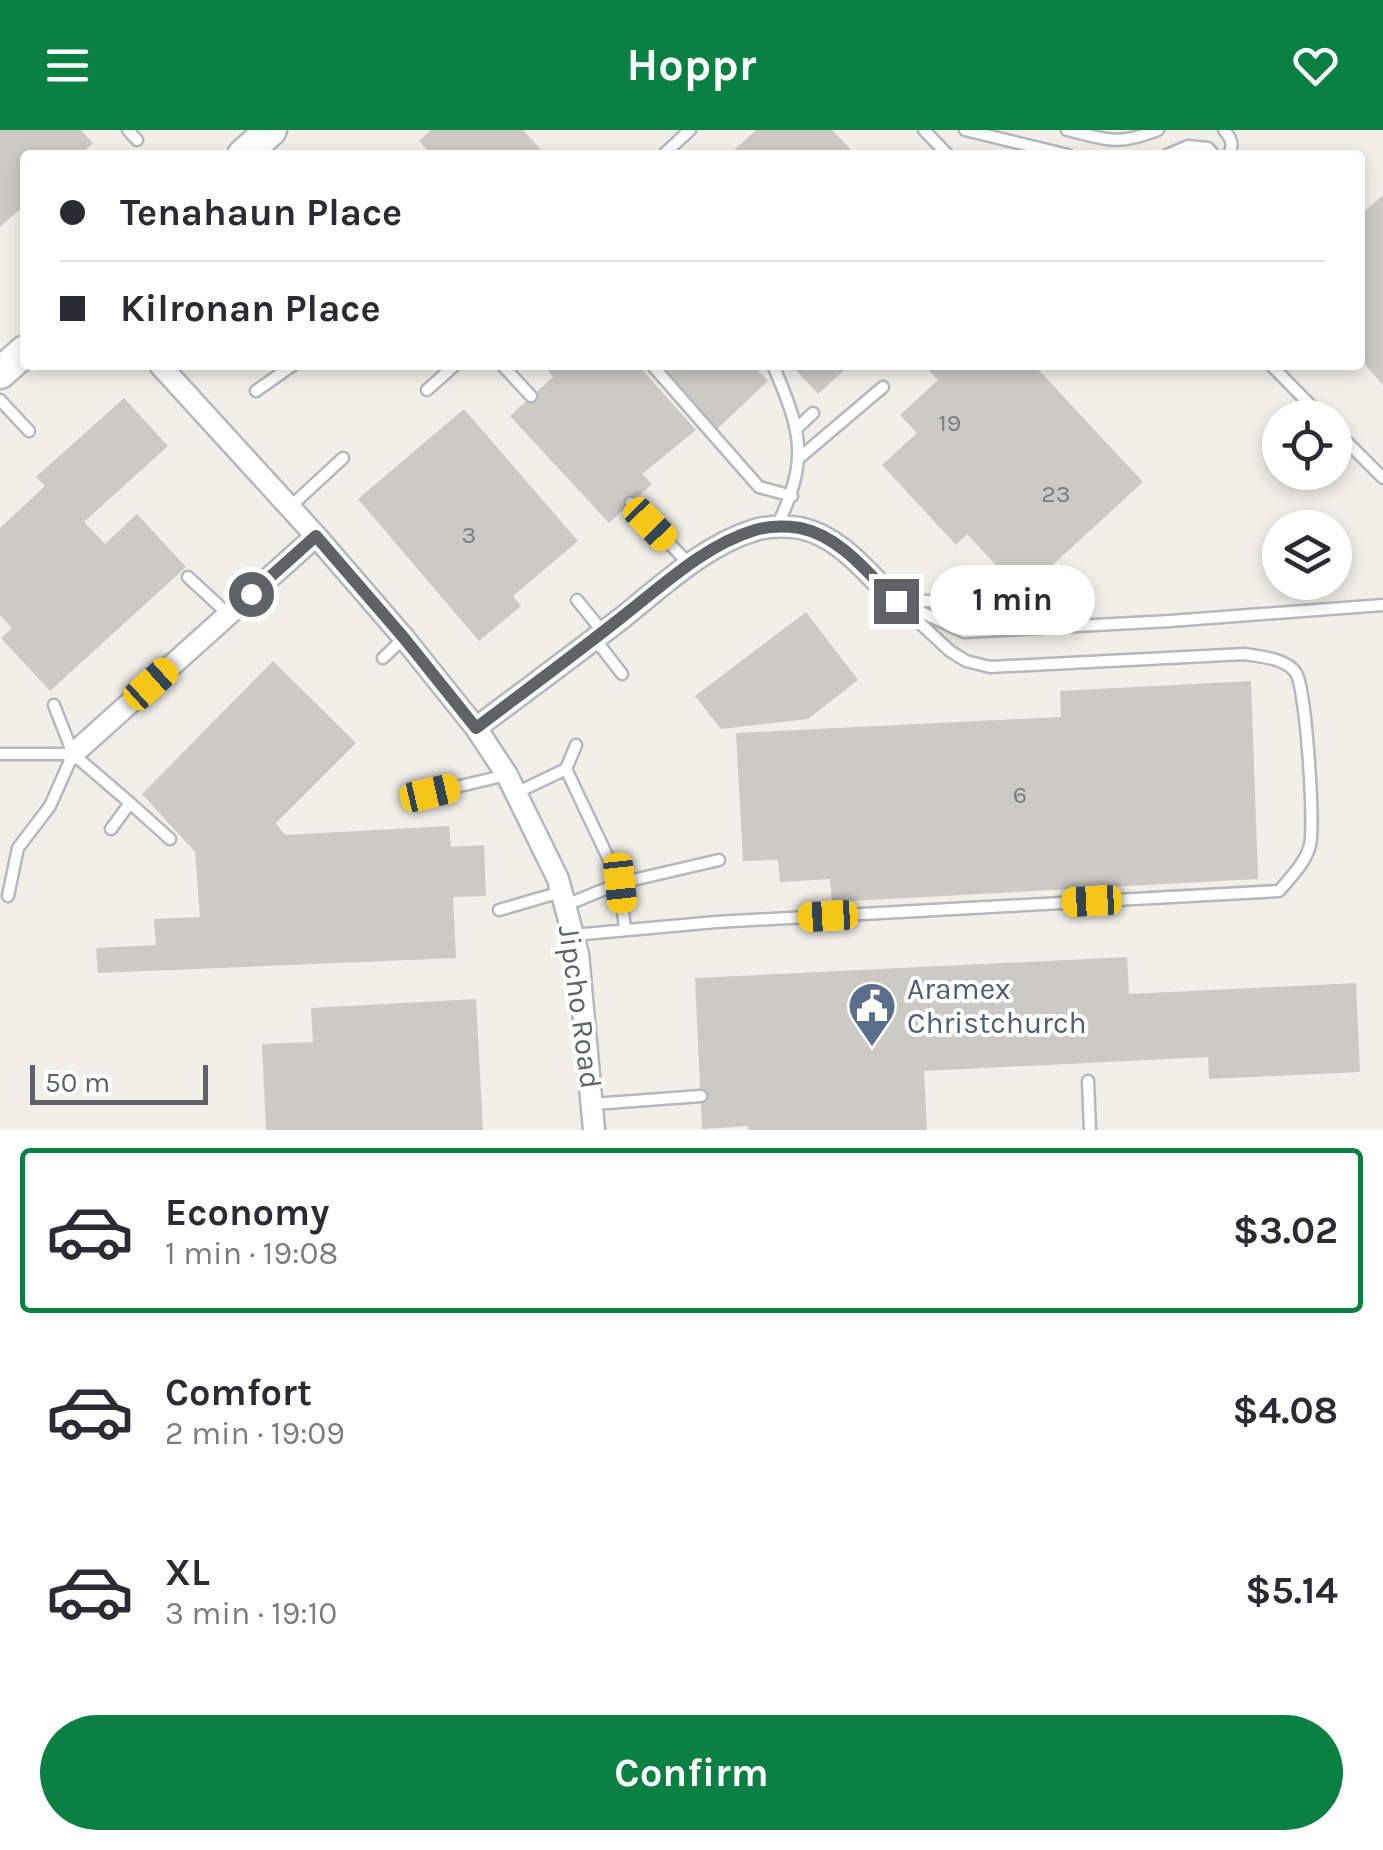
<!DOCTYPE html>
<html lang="en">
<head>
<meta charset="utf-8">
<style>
	body { margin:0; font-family:Karla,sans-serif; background:#f7f7f7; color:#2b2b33; height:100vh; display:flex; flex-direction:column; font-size:38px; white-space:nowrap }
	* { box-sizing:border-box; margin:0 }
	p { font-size:32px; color:#7c7c81 }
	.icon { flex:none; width:55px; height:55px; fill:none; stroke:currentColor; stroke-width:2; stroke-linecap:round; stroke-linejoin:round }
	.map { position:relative; height:1000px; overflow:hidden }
	.panel { display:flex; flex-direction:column; background:#fff; flex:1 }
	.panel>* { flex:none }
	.guide { position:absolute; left:20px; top:20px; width:1345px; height:220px; border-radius:10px; box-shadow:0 5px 15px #0003; display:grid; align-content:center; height:220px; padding:0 40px; background:#fff }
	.buttons { position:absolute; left:1262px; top:270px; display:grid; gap:20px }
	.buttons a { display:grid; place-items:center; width:90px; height:90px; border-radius:50%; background:#fff; box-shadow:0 5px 15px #0003; font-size:50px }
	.scale { position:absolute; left:30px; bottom:25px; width:178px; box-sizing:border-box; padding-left:10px; border:5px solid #5f6368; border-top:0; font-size:28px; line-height:35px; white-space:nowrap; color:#5f6368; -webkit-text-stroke:8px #fff; paint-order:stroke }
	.end { position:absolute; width:45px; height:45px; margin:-22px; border:12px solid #5f6368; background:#fff; box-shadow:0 0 0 5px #fff }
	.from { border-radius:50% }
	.bubble { position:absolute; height:70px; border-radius:35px; background:#fff; box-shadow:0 5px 15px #0003; font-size:32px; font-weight:700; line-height:70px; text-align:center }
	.car { position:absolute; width:30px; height:60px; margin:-30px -15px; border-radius:12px; box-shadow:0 0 8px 2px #0007; background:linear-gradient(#f5c518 24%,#345 0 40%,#f5c518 0 76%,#345 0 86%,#f5c518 0) }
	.guide b { display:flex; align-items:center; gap:35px; height:95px; font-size:38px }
	.guide b+b { border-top:2px solid #e1e1e2 }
	.guide i { width:25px; height:25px; background:#2b2b33 }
	ul { padding:18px 0 0; list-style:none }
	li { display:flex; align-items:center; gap:30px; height:165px; margin:0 20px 15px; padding:0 20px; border:5px solid transparent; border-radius:10px }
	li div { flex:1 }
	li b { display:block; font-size:38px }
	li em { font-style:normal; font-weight:700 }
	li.on { border-color:#0b8043 }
	li>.icon { width:90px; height:90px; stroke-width:1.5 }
	.primary-button { display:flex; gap:20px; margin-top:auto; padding:20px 40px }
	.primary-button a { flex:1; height:115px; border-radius:60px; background:#0b8043; color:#fff; font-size:40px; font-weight:700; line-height:115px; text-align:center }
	header { display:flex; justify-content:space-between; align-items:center; height:130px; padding:0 40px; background:#0b8043; color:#fff; font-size:45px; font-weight:700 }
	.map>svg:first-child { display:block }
	.building { fill:#cccac5 }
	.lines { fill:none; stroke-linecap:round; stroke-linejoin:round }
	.lane-casing { stroke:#b5b8bc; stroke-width:15 }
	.street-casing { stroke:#b5b8bc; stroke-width:25 }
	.secondary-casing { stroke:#b6babf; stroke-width:35 }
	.lane { stroke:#fff; stroke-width:10 }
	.street { stroke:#fff; stroke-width:20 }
	.secondary { stroke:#fff; stroke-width:30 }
	.route { stroke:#5f6368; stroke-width:12 }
	.labels { text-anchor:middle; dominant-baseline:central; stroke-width:8; stroke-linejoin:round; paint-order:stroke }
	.number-label { font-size:25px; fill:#7a7d7f }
	.service-label { font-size:30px; fill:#4e5e75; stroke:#fff; text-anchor:start }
	.street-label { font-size:30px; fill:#5f6368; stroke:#fff }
</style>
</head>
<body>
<header><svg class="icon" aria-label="menu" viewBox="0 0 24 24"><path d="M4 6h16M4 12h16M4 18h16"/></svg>Hoppr<svg class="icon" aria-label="heart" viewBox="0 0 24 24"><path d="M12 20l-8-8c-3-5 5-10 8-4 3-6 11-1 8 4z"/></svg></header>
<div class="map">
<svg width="1383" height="1000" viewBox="0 0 1383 1000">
	<rect width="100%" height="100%" fill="#f1efe8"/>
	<path class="building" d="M 0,0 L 81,0 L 93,13 L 80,25 L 25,25 L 25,75 L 0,97 Z
		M 431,0 L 523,0 L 546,25 L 432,25 L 419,11 Z
		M 756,0 L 832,0 L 856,25 L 729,25 Z
		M 1383,65 L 1383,255 L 1360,229 L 1360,85 Z
		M 543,235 L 638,235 L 696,300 L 642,344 L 652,354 L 609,393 L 510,286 L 553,247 Z
		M 657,235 L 753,235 L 768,251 L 717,299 Z
		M 791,235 L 850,235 L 818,264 Z
		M 924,235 L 1034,235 L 1143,352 L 1022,463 L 967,404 L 956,415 L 882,335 L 917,303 L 900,285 L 938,250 Z
		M 124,268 L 168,316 L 84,392 L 105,414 L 137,384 L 186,437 L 50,561 L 1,508 L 12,498 L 0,485 L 0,398 L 45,356 L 36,347 Z
		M 464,279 L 578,411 L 513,466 L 521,476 L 479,511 L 358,369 Z
		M 806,482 L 858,550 L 808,589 L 721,599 L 695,566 Z
		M 273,531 L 356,613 L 276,693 L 285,705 L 449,696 L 451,717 L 484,715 L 486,766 L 453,767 L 456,828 L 98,843 L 96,818 L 156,815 L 154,789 L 200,787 L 195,722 L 142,664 Z
		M 1251,551 L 1258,749 L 832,772 L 830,749 L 780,752 L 778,730 L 743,731 L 736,603 L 1061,587 L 1060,561 Z
		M 1127,827 L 1129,864 L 1356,853 L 1360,942 L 1209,949 L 1208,927 L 924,941 L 927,1000 L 748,1000 L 748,996 L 702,999 L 695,848 Z
		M 476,869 L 483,1000 L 266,1000 L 262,914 L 313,912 L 311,878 Z"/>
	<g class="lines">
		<g class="lane-casing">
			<path id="lane" d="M 128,0 L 137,10
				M 924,0 L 948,25
				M 965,0 L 1068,25
				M 1067,0 C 1109,10 1116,16 1158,0
				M 1224,0 C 1231,8 1234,14 1229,25
				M 663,25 L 690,0
				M 1167,25 L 1188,16 L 1208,18 L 1214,25
				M 502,235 L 531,266
				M 652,235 L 759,357 L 792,366
				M 773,235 C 801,301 810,328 777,396
				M 1271,235 L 1323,288
				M 427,260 L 455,235
				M 256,261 L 293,235
				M 0,270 L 29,301
				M 797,298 L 813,283
				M 1335,300 L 1383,348
				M 798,329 L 883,257
				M 631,373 L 689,434
				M 290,377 L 343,328
				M 188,447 L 229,485
				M 577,470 L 603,502
				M 902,471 L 1020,471 L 1064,462
				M 906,475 L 964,502 L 1170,491 L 1383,475
				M 595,509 L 622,544
				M 383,528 L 404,508
				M 54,575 L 73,624 L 130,673 L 111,699
				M 0,624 L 73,624
				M 430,663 L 507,645
				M 516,663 L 566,639 L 576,615
				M 130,673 L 170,709
				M 8,766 L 18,718 L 50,676 L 73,624
				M 566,775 L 620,753 L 566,639
				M 499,780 L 561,762
				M 625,800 L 620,753 L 719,730
				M 573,805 L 716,792 L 1279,761 C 1290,748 1306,732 1310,715 C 1315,695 1306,559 1296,543 C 1286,528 1261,527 1245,524 L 990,537 L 966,531 L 950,521 L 896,471
				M 1088,951 L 1090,1000
				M 593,974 L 701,966"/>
		</g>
		<g class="street-casing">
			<path id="street" d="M 160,235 L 316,406 L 404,508 L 476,598 L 507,645 L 558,749 L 578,824 L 594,1000
				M 476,598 C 525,561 574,525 622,488 C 662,456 705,415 755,400 C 769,396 786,396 800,398 C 840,406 868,444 896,471
				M 73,624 L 316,406"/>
		</g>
		<g class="secondary-casing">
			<path id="secondary" d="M 243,25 L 271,0
				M 0,243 L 25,221"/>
		</g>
		<use href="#lane" class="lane"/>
		<use href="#street" class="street"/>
		<use href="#secondary" class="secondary"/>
	</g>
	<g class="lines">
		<path class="route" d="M 251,464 L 316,406 L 404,508 L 476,598 C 525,561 574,525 622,487 C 662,456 705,415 755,400 C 769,396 786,396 800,398 C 840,406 868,443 896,471"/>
	</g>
	<defs>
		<g id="civic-pin" transform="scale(2.5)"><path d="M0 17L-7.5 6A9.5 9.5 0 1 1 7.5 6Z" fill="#5c6f8a" stroke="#fff"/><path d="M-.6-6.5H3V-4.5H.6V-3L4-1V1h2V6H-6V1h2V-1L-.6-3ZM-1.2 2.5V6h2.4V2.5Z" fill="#fff"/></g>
	</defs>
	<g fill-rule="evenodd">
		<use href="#civic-pin" x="872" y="876"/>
	</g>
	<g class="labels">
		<g class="number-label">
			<text x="950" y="292">19</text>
			<text x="1056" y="363">23</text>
			<text x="469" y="404">3</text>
			<text x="1020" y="664">6</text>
		</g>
		<g class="service-label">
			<text x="907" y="859">Aramex<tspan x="907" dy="34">Christchurch</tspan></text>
		</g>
		<g class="street-label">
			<text transform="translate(580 877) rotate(82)">Jipcho Road</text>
		</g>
	</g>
</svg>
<div class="buttons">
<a><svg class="icon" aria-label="locate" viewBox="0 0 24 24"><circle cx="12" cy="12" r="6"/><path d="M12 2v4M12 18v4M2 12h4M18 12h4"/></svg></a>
<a><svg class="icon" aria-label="layers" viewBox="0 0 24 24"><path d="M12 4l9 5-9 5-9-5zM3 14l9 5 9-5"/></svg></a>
</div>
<div class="scale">50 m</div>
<i class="end from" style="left:251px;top:464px"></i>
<i class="end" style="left:896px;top:471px"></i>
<div class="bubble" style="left:930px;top:435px;width:165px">1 min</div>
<i class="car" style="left:650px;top:394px;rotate:136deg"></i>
<i class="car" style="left:151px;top:554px;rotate:48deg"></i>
<i class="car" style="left:430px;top:663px;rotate:77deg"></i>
<i class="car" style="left:620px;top:753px;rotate:174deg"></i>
<i class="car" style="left:1092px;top:771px;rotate:267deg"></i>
<i class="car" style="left:828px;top:786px;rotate:267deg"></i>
<div class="guide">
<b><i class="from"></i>Tenahaun Place</b>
<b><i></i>Kilronan Place</b>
</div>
</div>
<section class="panel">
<ul>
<li class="on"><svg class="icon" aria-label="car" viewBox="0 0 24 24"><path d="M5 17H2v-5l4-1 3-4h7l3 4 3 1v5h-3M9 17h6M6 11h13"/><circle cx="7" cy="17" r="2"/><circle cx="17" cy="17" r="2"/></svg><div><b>Economy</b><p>1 min · 19:08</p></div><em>$3.02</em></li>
<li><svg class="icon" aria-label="car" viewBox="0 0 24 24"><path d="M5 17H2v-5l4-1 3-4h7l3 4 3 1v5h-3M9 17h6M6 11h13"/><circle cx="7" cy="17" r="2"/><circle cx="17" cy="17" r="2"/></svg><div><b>Comfort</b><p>2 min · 19:09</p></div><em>$4.08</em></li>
<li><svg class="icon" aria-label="car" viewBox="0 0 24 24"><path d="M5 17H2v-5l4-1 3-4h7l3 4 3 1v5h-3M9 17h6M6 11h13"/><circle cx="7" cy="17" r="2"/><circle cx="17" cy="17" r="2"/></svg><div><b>XL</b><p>3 min · 19:10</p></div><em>$5.14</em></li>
</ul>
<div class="primary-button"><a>Confirm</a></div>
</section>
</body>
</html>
